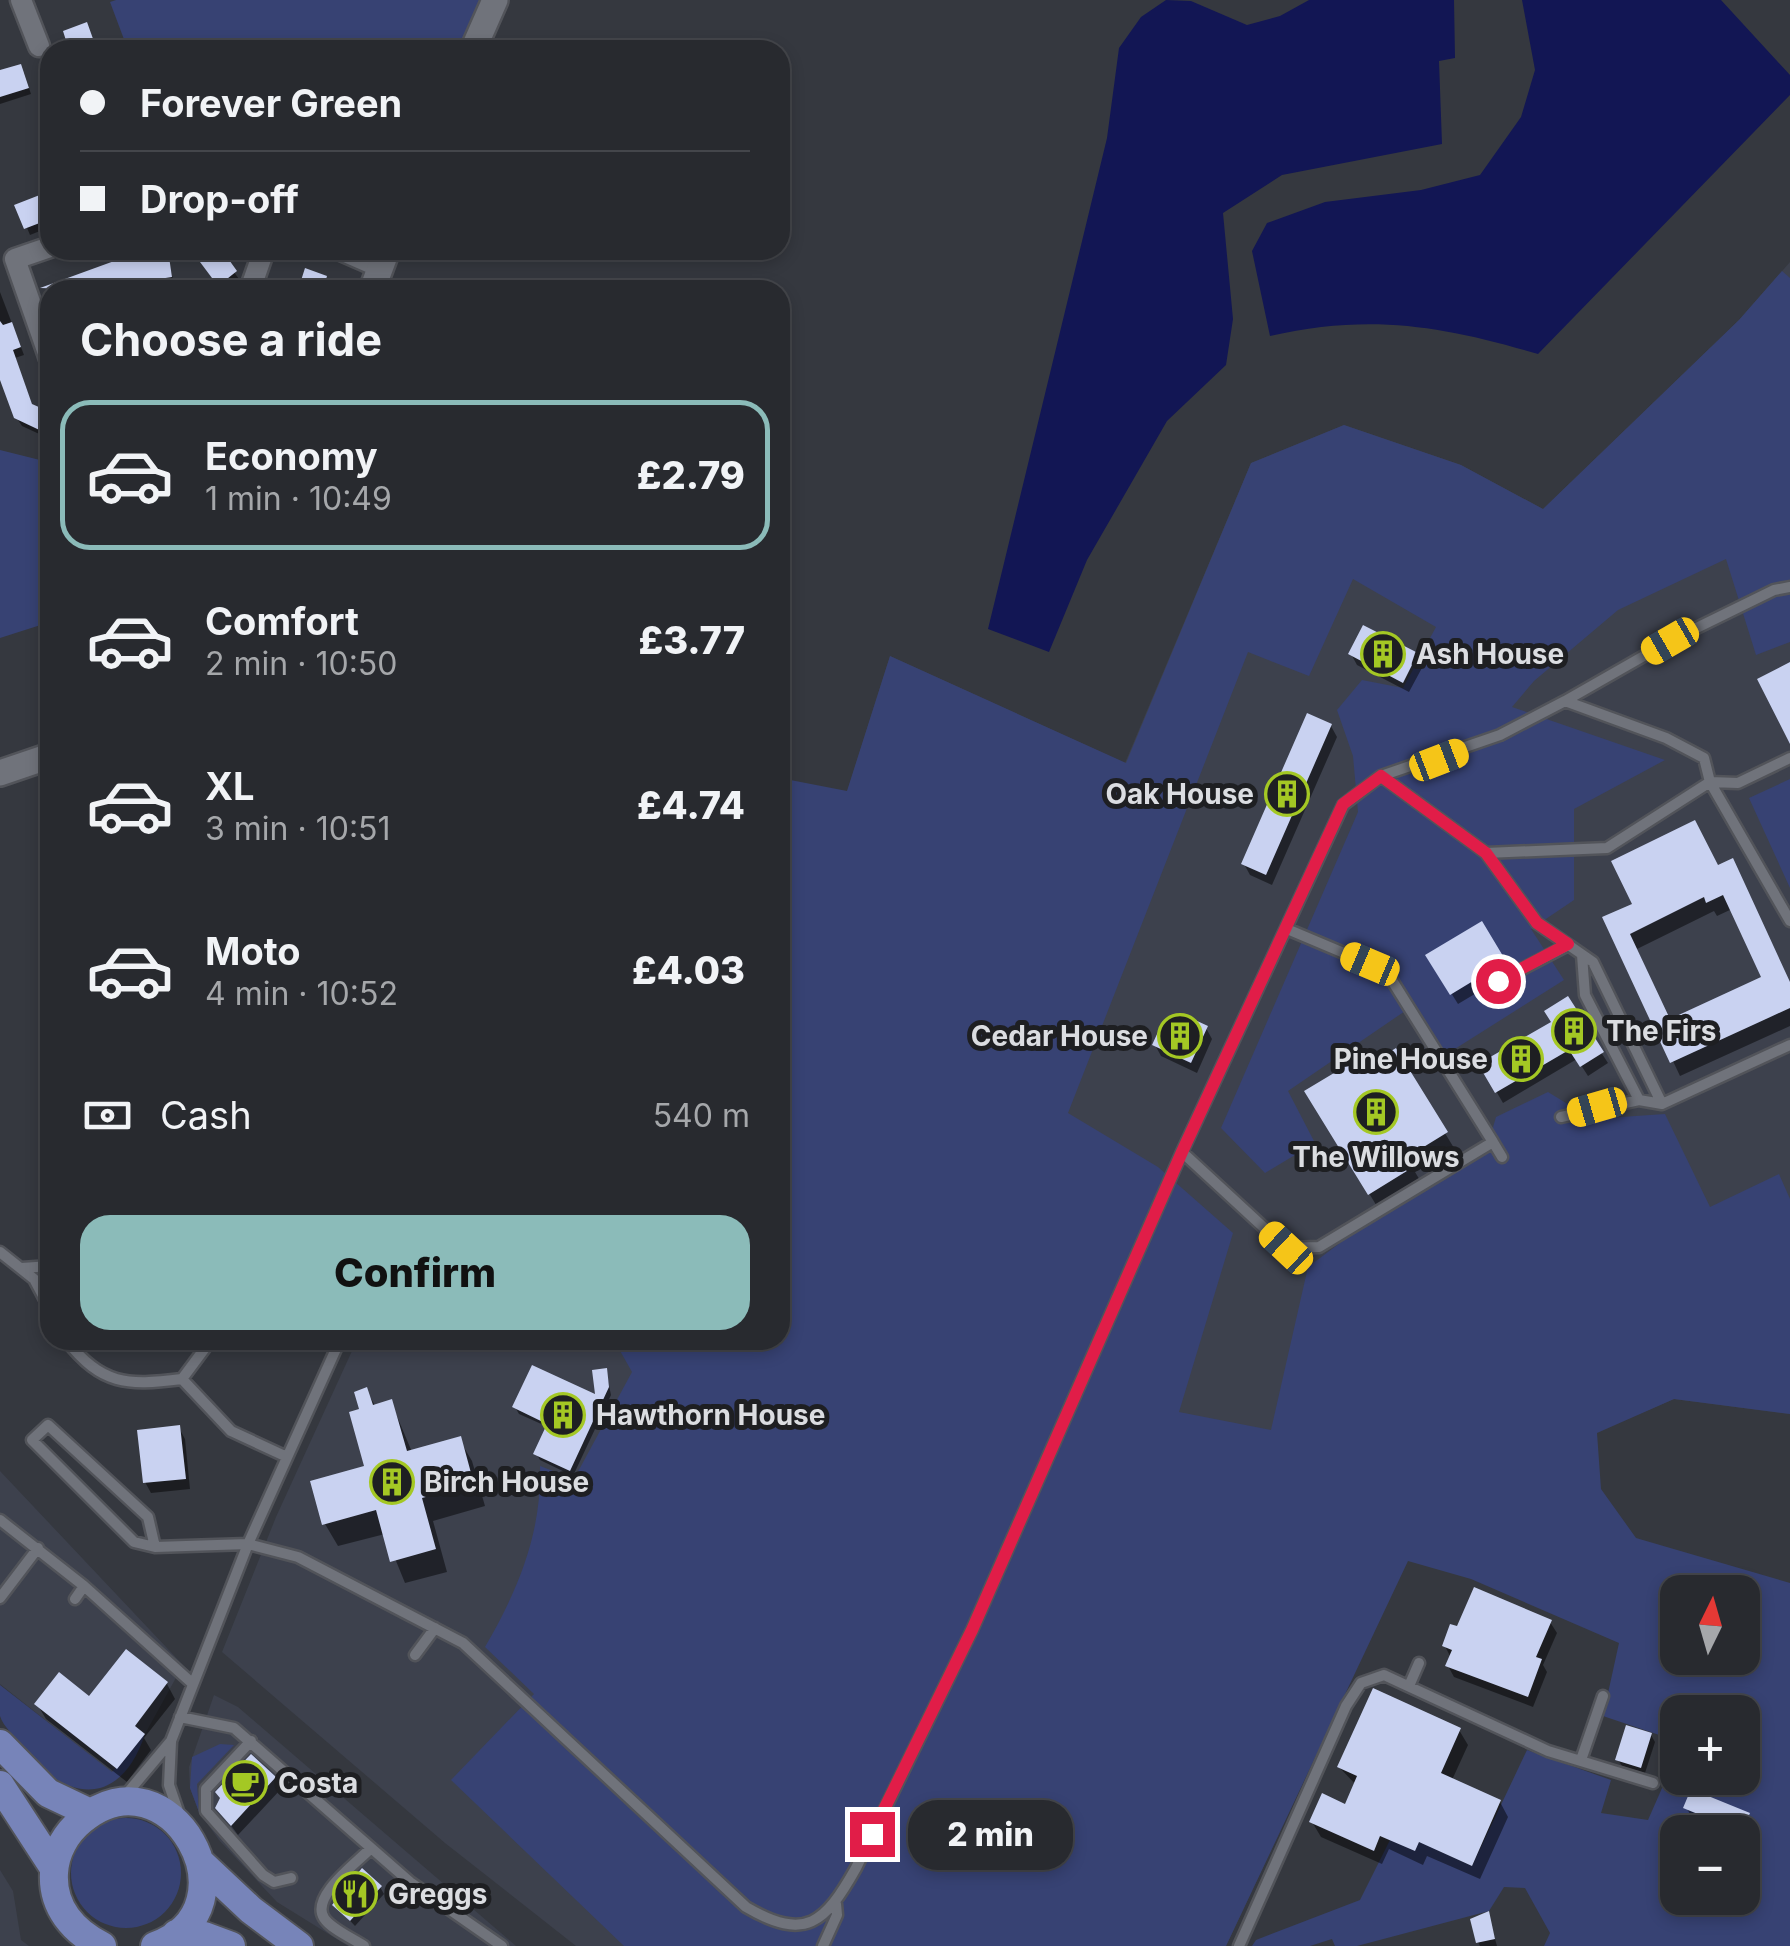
<!DOCTYPE html>
<html lang="en">
<head>
<meta charset="utf-8">
<style>
	body { margin:0; font-family:Inter,sans-serif; background:#303237; color:#f1f3f6; height:100vh; display:flex; flex-direction:column; font-size:38px; white-space:nowrap }
	* { box-sizing:border-box; margin:0 }
	p { font-size:32px; color:#a5a7aa }
	.icon { flex:none; width:55px; height:55px; fill:none; stroke:currentColor; stroke-width:2; stroke-linecap:round; stroke-linejoin:round }
	.map { position:relative; flex:1; overflow:hidden }
	.details { position:absolute; left:40px; top:280px; width:750px; height:1070px; display:flex; flex-direction:column; background:#282a2f; border-radius:30px; box-shadow:0 5px 15px #0003,0 0 0 2px #44464b }
	.details>* { flex:none }
	.banner { position:absolute; left:40px; top:40px; width:750px; height:220px; border-radius:30px; box-shadow:0 5px 15px #0003,0 0 0 2px #44464b; display:grid; align-content:center; height:220px; padding:0 40px; background:#282a2f }
	.needle { width:65px; rotate:5deg }
	.buttons { position:absolute; left:1660px; top:1575px; display:grid; gap:20px }
	.buttons a { display:grid; place-items:center; width:100px; height:100px; border-radius:20px; background:#282a2f; box-shadow:0 5px 15px #0003,0 0 0 2px #44464b; font-size:50px }
	.end { position:absolute; width:45px; height:45px; margin:-22px; border:12px solid #e11d48; background:#fff; box-shadow:0 0 0 5px #fff }
	.from { border-radius:50% }
	.bubble { position:absolute; height:70px; border-radius:30px; background:#282a2f; box-shadow:0 5px 15px #0003,0 0 0 2px #44464b; font-size:32px; font-weight:800; line-height:70px; text-align:center }
	.car { position:absolute; width:30px; height:60px; margin:-30px -15px; border-radius:12px; box-shadow:0 0 8px 2px #0007; background:linear-gradient(#f5c518 24%,#345 0 40%,#f5c518 0 76%,#345 0 86%,#f5c518 0) }
	.banner b { display:flex; align-items:center; gap:35px; height:95px; font-size:38px }
	.banner b+b { border-top:2px solid #44464b }
	.banner i { width:25px; height:25px; background:#f1f3f6 }
	ul { padding:0; list-style:none }
	li { display:flex; align-items:center; gap:30px; height:150px; margin:0 20px 15px; padding:0 20px; border:5px solid transparent; border-radius:30px }
	li div { flex:1 }
	li b { display:block; font-size:38px }
	li em { font-style:normal; font-weight:800 }
	li.active { border-color:#8bbbb9 }
	li>.icon { width:90px; height:90px; stroke-width:1.5 }
	h2 { padding:0 40px; font-size:45px; line-height:120px }
	.pay { display:flex; align-items:center; gap:25px; height:110px; padding:0 40px; font-size:38px }
	.pay p { margin-inline-start:auto }
	.action { display:flex; gap:20px; margin-top:auto; padding:20px 40px }
	.action a { flex:1; height:115px; border-radius:30px; background:#8bbbb9; color:#111; font-size:40px; font-weight:800; line-height:115px; text-align:center }
	.map>svg:first-child { display:block }
	.built { fill:#3d414d }
	.green { fill:#374273; fill-rule:evenodd }
	.water { fill:#121654 }
	.shadow { fill:#0007; fill-rule:evenodd }
	.building { fill:#c9d2f1; fill-rule:evenodd }
	.lines { fill:none; stroke-linecap:round; stroke-linejoin:round }
	.service-casing { stroke:#52545a; stroke-width:15 }
	.minor-casing { stroke:#52545a; stroke-width:25 }
	.tertiary-casing { stroke:#52545a; stroke-width:30 }
	.primary-casing { stroke:#52545a; stroke-width:32 }
	.service { stroke:#70737b; stroke-width:10 }
	.minor { stroke:#70737b; stroke-width:20 }
	.tertiary { stroke:#70737b; stroke-width:25 }
	.primary { stroke:#7784b9; stroke-width:28 }
	.route { stroke:#e11d48; stroke-width:12 }
	.labels { text-anchor:middle; dominant-baseline:central; stroke-width:10; stroke-linejoin:round; paint-order:stroke }
	.poi-label { font-size:28px; font-weight:bold; fill:#dbdde1; stroke:#1e1f22; text-anchor:start }
</style>
</head>
<body>
<div class="map">
<svg width="1790" height="1946" viewBox="0 0 1790 1946">
	<rect width="100%" height="100%" fill="#35383f"/>
	<path class="built" d="M 1790,262 L 1790,1414 L 1674,1399 L 1597,1432 L 1407,1561 L 1226,1946 L 576,1946 L 445,1843 L 222,1652 L 276,1517 L 357,1340 L 780,1340 L 847,792 L 890,656 L 1125,763 L 1251,463 L 1344,425 L 1461,465 L 1543,509 L 1739,320 Z
		M 0,1471 L 183,1665 L 145,1734 L 112,1773 L 0,1684 Z
		M 214,1695 L 238,1707 L 516,1946 L 348,1946 L 277,1902 L 219,1840 L 199,1812 L 190,1788 L 189,1767 Z
		M 0,1870 L 13,1891 L 21,1940 L 29,1946 L 0,1946 Z"/>
	<path class="green" d="M 116,0 L 482,0 L 461,50 L 128,50 L 110,2 Z
		M 1782,271 L 1790,278 L 1790,642 L 1756,655 L 1726,559 L 1618,610 L 1534,681 L 1512,707 L 1665,760 L 1574,809 L 1574,900 L 1531,929 L 1564,980 L 1439,1059 L 1408,1009 L 1288,1091 L 1315,1143 L 1265,1173 L 1221,1128 L 1358,812 L 1353,756 L 1337,710 L 1362,680 L 1403,688 L 1436,627 L 1353,579 L 1309,676 L 1248,652 L 1068,1113 L 1158,1167 L 1233,1233 L 1179,1412 L 1271,1430 L 1308,1267 L 1352,1234 L 1485,1155 L 1496,1117 L 1548,1092 L 1592,1119 L 1665,1114 L 1710,1207 L 1779,1174 L 1790,1199 L 1790,1414 L 1674,1399 L 1597,1433 L 1601,1489 L 1636,1538 L 1790,1583 L 1790,1946 L 1544,1946 L 1550,1933 L 1525,1888 L 1504,1887 L 1489,1911 L 1357,1946 L 1335,1946 L 1332,1939 L 1310,1946 L 1252,1946 L 1256,1940 L 1360,1900 L 1390,1840 L 1432,1812 L 1450,1820 L 1437,1850 L 1472,1866 L 1527,1750 L 1611,1780 L 1601,1813 L 1648,1820 L 1677,1754 L 1678,1778 L 1742,1778 L 1742,1712 L 1678,1712 L 1677,1741 L 1603,1716 L 1619,1643 L 1471,1579 L 1408,1561 L 1226,1946 L 624,1946 L 451,1780 L 534,1694 L 485,1647 C 518,1590 542,1533 540,1466 L 574,1479 L 632,1372 L 614,1340 L 780,1340 L 780,778 L 847,791 L 890,656 L 1126,763 L 1251,463 L 1344,425 L 1461,465 L 1543,509 L 1739,320 ZM 1678,1592 L 1742,1592 L 1742,1658 L 1678,1658 ZM 1678,1832 L 1742,1832 L 1742,1898 L 1678,1898 Z
		M 0,450 L 40,460 L 50,458 L 50,622 L 0,638 Z
		M 1790,779 L 1790,888 L 1749,798 Z
		M 0,1685 L 112,1772 L 145,1734 C 121,1807 66,1804 24,1748 C 17,1738 3,1727 0,1716 C 0,1707 0,1694 0,1685 Z
		M 220,1744 L 234,1745 L 197,1784 L 199,1812 L 190,1788 L 192,1757 Z
		M71 1873a55 55 0 1 1 110 0a55 55 0 1 1-110 0Z"/>
	<path class="water" d="M 1166,0 L 1191,1 L 1247,25 L 1280,16 L 1309,0 L 1454,0 L 1455,58 L 1439,61 L 1442,144 L 1282,175 L 1223,213 L 1233,319 L 1226,365 L 1167,421 L 1087,560 L 1049,652 L 988,629 L 1107,138 L 1119,48 L 1141,17 Z
		M 1522,0 L 1721,0 L 1790,75 L 1790,95 L 1538,354 C 1443,326 1370,313 1270,336 L 1252,251 L 1267,223 L 1325,202 L 1421,190 L 1480,175 L 1521,117 L 1535,70 Z"/>
	<path class="shadow" d="M 0,73 L 24,73 L 31,94 L 0,104 Z
		M 50,195 L 50,227 L 30,235 L 18,206 Z
		M 213,250 L 218,250 L 239,279 L 224,290 L 204,265 Z
		M 167,253 L 174,284 L 123,290 L 50,286 Z
		M 0,292 L 24,355 L 15,358 L 33,407 L 50,414 L 50,439 L 22,426 L 16,417 L 0,364 Z
		M 780,546 L 785,554 L 780,572 Z
		M 1351,654 L 1416,655 L 1423,666 L 1409,692 L 1357,665 Z
		M 1331,726 L 1337,737 L 1272,885 L 1250,875 L 1244,864 Z
		M 1718,868 L 1790,984 L 1790,1026 L 1680,1076 L 1606,919 ZM 1732,909 L 1764,978 L 1670,1022 L 1637,949 L 1714,911 L 1717,916 Z
		M 1481,924 L 1510,973 L 1458,1004 L 1428,956 Z
		M 1567,1000 L 1608,1063 L 1588,1076 L 1577,1059 L 1503,1103 L 1481,1065 L 1554,1023 Z
		M 1206,1028 L 1212,1039 L 1197,1073 L 1161,1056 L 1155,1045 L 1177,1030 Z
		M 1395,1051 L 1454,1148 L 1415,1172 L 1421,1182 L 1378,1208 L 1307,1092 L 1354,1077 Z
		M 606,1371 L 611,1395 L 573,1476 L 540,1460 L 536,1453 L 548,1427 L 519,1414 L 515,1407 L 598,1399 Z
		M 366,1390 L 376,1407 L 391,1402 L 412,1452 L 459,1439 L 472,1461 L 485,1506 L 433,1521 L 447,1572 L 405,1583 L 385,1534 L 338,1546 L 325,1524 L 367,1468 L 362,1410 Z
		M 179,1428 L 185,1439 L 190,1489 L 151,1493 L 145,1482 Z
		M 1550,1622 L 1557,1633 L 1543,1665 L 1547,1672 L 1533,1707 L 1454,1677 L 1448,1666 L 1451,1658 L 1445,1646 Z
		M 126,1653 L 167,1684 L 175,1699 L 144,1738 L 151,1750 L 127,1782 L 46,1719 L 37,1704 L 90,1699 Z
		M 1459,1730 L 1468,1745 L 1452,1780 L 1500,1802 L 1508,1817 L 1480,1879 L 1427,1856 L 1423,1865 L 1389,1849 L 1382,1864 L 1321,1837 L 1312,1822 L 1346,1807 L 1356,1785 L 1339,1767 Z
		M 1651,1735 L 1655,1742 L 1645,1773 L 1622,1766 L 1618,1760 Z
		M 274,1778 L 281,1789 L 238,1835 L 218,1808 L 222,1800 Z
		M 1686,1807 L 1748,1815 L 1752,1822 L 1746,1837 L 1690,1814 Z
		M 380,1887 L 384,1894 L 355,1926 L 335,1905 Z
		M 1488,1914 L 1497,1946 L 1480,1946 L 1478,1942 Z"/>
	<path class="building" d="M 87,22 L 97,50 L 69,50 L 63,31 Z
		M 21,64 L 29,88 L 0,97 L 0,70 Z
		M 50,191 L 50,219 L 24,229 L 14,205 Z
		M 168,250 L 172,277 L 133,283 L 132,279 L 101,290 L 40,288 L 128,256 Z
		M 208,250 L 222,250 L 237,271 L 218,286 L 197,258 Z
		M 305,268 L 327,276 L 323,290 L 298,290 Z
		M 0,321 L 3,325 L 12,322 L 21,347 L 13,350 L 32,404 L 50,412 L 50,435 L 14,418 L 0,380 Z
		M 1363,625 L 1418,653 L 1403,683 L 1348,654 Z
		M 1790,662 L 1790,744 L 1757,679 Z
		M 1307,713 L 1332,724 L 1266,875 L 1241,864 Z
		M 1695,820 L 1718,865 L 1733,858 L 1790,982 L 1790,1008 L 1670,1063 L 1602,917 L 1632,904 L 1611,861 ZM 1723,895 L 1761,977 L 1670,1019 L 1630,934 L 1704,897 L 1706,903 Z
		M 1482,921 L 1506,961 L 1450,995 L 1425,955 Z
		M 1568,996 L 1604,1052 L 1580,1067 L 1569,1050 L 1495,1093 L 1478,1064 L 1551,1022 L 1544,1011 Z
		M 1182,1014 L 1208,1026 L 1191,1063 L 1152,1045 L 1163,1021 L 1176,1027 Z
		M 1396,1048 L 1448,1132 L 1409,1156 L 1415,1166 L 1368,1195 L 1304,1091 L 1349,1064 L 1355,1073 Z
		M 532,1365 L 595,1394 L 592,1370 L 607,1368 L 609,1387 L 570,1471 L 533,1454 L 547,1424 L 512,1407 Z
		M 367,1387 L 373,1405 L 392,1399 L 407,1451 L 461,1436 L 474,1484 L 422,1498 L 436,1549 L 390,1562 L 376,1510 L 322,1525 L 310,1481 L 364,1466 L 349,1412 L 359,1409 L 354,1392 Z
		M 180,1425 L 186,1479 L 143,1483 L 137,1430 Z
		M 1474,1587 L 1552,1620 L 1536,1657 L 1542,1659 L 1528,1697 L 1445,1666 L 1452,1650 L 1442,1646 L 1450,1624 L 1457,1626 Z
		M 126,1649 L 168,1682 L 135,1726 L 145,1734 L 117,1769 L 34,1704 L 59,1672 L 89,1696 Z
		M 1373,1688 L 1461,1728 L 1441,1773 L 1501,1800 L 1472,1866 L 1419,1842 L 1415,1851 L 1380,1836 L 1374,1851 L 1309,1822 L 1322,1793 L 1345,1804 L 1357,1776 L 1337,1767 Z
		M 1626,1725 L 1652,1733 L 1641,1768 L 1615,1760 Z
		M 251,1754 L 276,1777 L 231,1826 L 215,1808 L 220,1798 L 215,1792 Z
		M 1691,1789 L 1750,1813 L 1742,1832 L 1683,1808 Z
		M 362,1868 L 382,1886 L 350,1921 L 332,1905 Z
		M 1489,1911 L 1495,1939 L 1476,1943 L 1470,1919 Z"/>
	<g class="lines">
		<g class="service-casing">
			<path id="service" d="M 1565,701 L 1670,641 L 1774,590 L 1790,587
				M 1710,782 L 1790,921
				M 1710,782 L 1738,783 L 1790,758
				M 1486,853 L 1537,923 L 1593,962 L 1662,1104
				M 1582,955 L 1585,995 L 1639,1100
				M 1499,981 L 1568,945
				M 1561,1117 L 1639,1100 L 1662,1104 L 1790,1045
				M 1493,1142 L 1502,1157
				M 1182,1152 L 1286,1248 L 1319,1247 L 1493,1142 L 1393,982 L 1370,964 L 1287,929
				M 0,1252 L 34,1279 L 50,1309
				M 22,1268 L 50,1266
				M 66,1340 C 102,1385 126,1386 182,1379 L 231,1431 L 287,1457
				M 182,1379 L 211,1340
				M 0,1520 L 84,1586
				M 155,1547 L 148,1517 L 48,1425 L 32,1440 L 134,1542 L 155,1547 L 248,1544 L 298,1557 L 463,1643 L 746,1907 C 806,1942 825,1923 856,1868 L 972,1630 L 1182,1152 L 1343,805 L 1381,776 L 1500,735 L 1565,701 L 1666,738 L 1704,758 L 1710,782 L 1607,848 L 1486,853 L 1381,776
				M 0,1598 L 38,1548
				M 75,1599 L 84,1586 L 193,1684
				M 415,1655 L 435,1628
				M 1409,1686 L 1419,1663
				M 180,1717 L 234,1728 L 410,1882 L 502,1946
				M 251,1741 L 206,1789 L 206,1811 L 263,1875 L 274,1882 L 291,1878
				M 171,1742 L 169,1785 L 179,1814
				M 1581,1760 L 1603,1696
				M 124,1797 L 171,1741 L 248,1544 L 340,1340
				M 364,1946 C 352,1938 331,1929 324,1918 C 310,1896 358,1862 371,1848
				M 823,1946 L 837,1915 L 836,1904
				M 1239,1946 L 1346,1706 L 1361,1683 L 1384,1675 L 1548,1751 L 1653,1783"/>
		</g>
		<g class="minor-casing">
			<path id="minor" d="M 21,0 L 39,46
				M 50,247 L 15,259 L 50,359
				M 341,250 L 380,267
				M 250,290 L 264,250"/>
		</g>
		<g class="tertiary-casing">
			<path id="tertiary" d="M 473,50 L 495,0
				M 372,290 L 387,250
				M 0,773 L 50,756"/>
		</g>
		<g class="primary-casing">
			<path id="primary" d="M 0,1744 L 48,1793 L 90,1813
				M 0,1785 L 54,1868
				M 202,1864 L 251,1910 L 299,1946
				M 176,1934 L 204,1936 L 231,1946
				M 102,1946 C 73,1931 52,1907 54,1873 C 55,1852 66,1833 82,1820 C 169,1747 261,1908 155,1946"/>
		</g>
		<use href="#service" class="service"/>
		<use href="#minor" class="minor"/>
		<use href="#tertiary" class="tertiary"/>
		<use href="#primary" class="primary"/>
	</g>
	<g class="lines">
		<path class="route" d="M 872,1834 L 972,1630 L 1182,1152 L 1343,804 L 1381,776 L 1486,853 L 1537,923 L 1568,944 L 1498,981"/>
	</g>
	<defs>
		<g id="building-ring" transform="scale(2.25)"><circle r="9.5" fill="#1e1f22" stroke="#a4c824" stroke-width="1.5"/><path d="M-4-6H4V6H1V3H-1V6H-4ZM-2.5-4.3h1.7v1.8h-1.7ZM.8-4.3h1.7v1.8H.8ZM-2.5-1h1.7V.8h-1.7ZM.8-1h1.7V.8H.8Z" fill="#a4c824"/></g>
		<g id="cafe-ring" transform="scale(2.25)"><circle r="9.5" fill="#1e1f22" stroke="#a4c824" stroke-width="1.5"/><path d="M-5.5-4.5H6V0H3Q3 3.5 0 3.5H-2.5Q-5.5 3.5-5.5 0ZM3-3.2v2h1.7v-2ZM-6 4.5H4V6H-6Z" fill="#a4c824"/></g>
		<g id="restaurant-ring" transform="scale(2.25)"><circle r="9.5" fill="#1e1f22" stroke="#a4c824" stroke-width="1.5"/><path d="M-5-6h1v4h1v-4h1v4h1v-4h1v5L-1.5 .5V6h-2V.5L-5-1ZM5-6V6H3V1.5H1.5Q1.5-4 5-6Z" fill="#a4c824"/></g>
	</defs>
	<g fill-rule="evenodd">
		<use href="#building-ring" x="1383" y="654"/>
		<use href="#building-ring" x="1287" y="794"/>
		<use href="#building-ring" x="1574" y="1031"/>
		<use href="#building-ring" x="1180" y="1036"/>
		<use href="#building-ring" x="1521" y="1059"/>
		<use href="#building-ring" x="1376" y="1112"/>
		<use href="#building-ring" x="563" y="1415"/>
		<use href="#building-ring" x="392" y="1482"/>
		<use href="#cafe-ring" x="245" y="1783"/>
		<use href="#restaurant-ring" x="355" y="1894"/>
	</g>
	<g class="labels">
		<g class="poi-label">
			<text x="1416" y="654">Ash House</text>
			<text x="1254" y="794" text-anchor="end">Oak House</text>
			<text x="1606" y="1031">The Firs</text>
			<text x="1148" y="1036" text-anchor="end">Cedar House</text>
			<text x="1488" y="1059" text-anchor="end">Pine House</text>
			<text x="1376" y="1157" text-anchor="middle">The Willows</text>
			<text x="596" y="1415">Hawthorn House</text>
			<text x="424" y="1482">Birch House</text>
			<text x="278" y="1783">Costa</text>
			<text x="388" y="1894">Greggs</text>
		</g>
	</g>
</svg>
<div class="buttons">
<a><svg class="needle" viewBox="-14 -14 28 28"><path d="M0-13l5 13h-10z" fill="#e53935"/><path d="M0 13l5-13h-10z" fill="#a5a7aa"/></svg></a>
<a>+</a>
<a>−</a>
</div>
<i class="end from" style="left:1498px;top:981px"></i>
<i class="end" style="left:872px;top:1834px"></i>
<div class="bubble" style="left:908px;top:1800px;width:165px">2 min</div>
<i class="car" style="left:1670px;top:641px;rotate:240deg"></i>
<i class="car" style="left:1439px;top:760px;rotate:69deg"></i>
<i class="car" style="left:1370px;top:964px;rotate:293deg"></i>
<i class="car" style="left:1597px;top:1107px;rotate:254deg"></i>
<i class="car" style="left:1286px;top:1248px;rotate:313deg"></i>
<div class="banner">
<b><i class="from"></i>Forever Green</b>
<b><i></i>Drop-off</b>
</div>
<section class="details">
<h2>Choose a ride</h2>
<ul>
<li class="active"><svg class="icon" aria-label="car" viewBox="0 0 24 24"><path d="M5 17H2v-5l4-1 3-4h7l3 4 3 1v5h-3M9 17h6M6 11h13"/><circle cx="7" cy="17" r="2"/><circle cx="17" cy="17" r="2"/></svg><div><b>Economy</b><p>1 min · 10:49</p></div><em>£2.79</em></li>
<li><svg class="icon" aria-label="car" viewBox="0 0 24 24"><path d="M5 17H2v-5l4-1 3-4h7l3 4 3 1v5h-3M9 17h6M6 11h13"/><circle cx="7" cy="17" r="2"/><circle cx="17" cy="17" r="2"/></svg><div><b>Comfort</b><p>2 min · 10:50</p></div><em>£3.77</em></li>
<li><svg class="icon" aria-label="car" viewBox="0 0 24 24"><path d="M5 17H2v-5l4-1 3-4h7l3 4 3 1v5h-3M9 17h6M6 11h13"/><circle cx="7" cy="17" r="2"/><circle cx="17" cy="17" r="2"/></svg><div><b>XL</b><p>3 min · 10:51</p></div><em>£4.74</em></li>
<li><svg class="icon" aria-label="car" viewBox="0 0 24 24"><path d="M5 17H2v-5l4-1 3-4h7l3 4 3 1v5h-3M9 17h6M6 11h13"/><circle cx="7" cy="17" r="2"/><circle cx="17" cy="17" r="2"/></svg><div><b>Moto</b><p>4 min · 10:52</p></div><em>£4.03</em></li>
</ul>
<div class="pay"><svg class="icon" aria-label="cash" viewBox="0 0 24 24"><path d="M3 7h18v10H3z"/><circle cx="12" cy="12" r="2"/></svg>Cash<p>540 m</p></div>
<div class="action"><a>Confirm</a></div>
</section>
</div>
</body>
</html>
